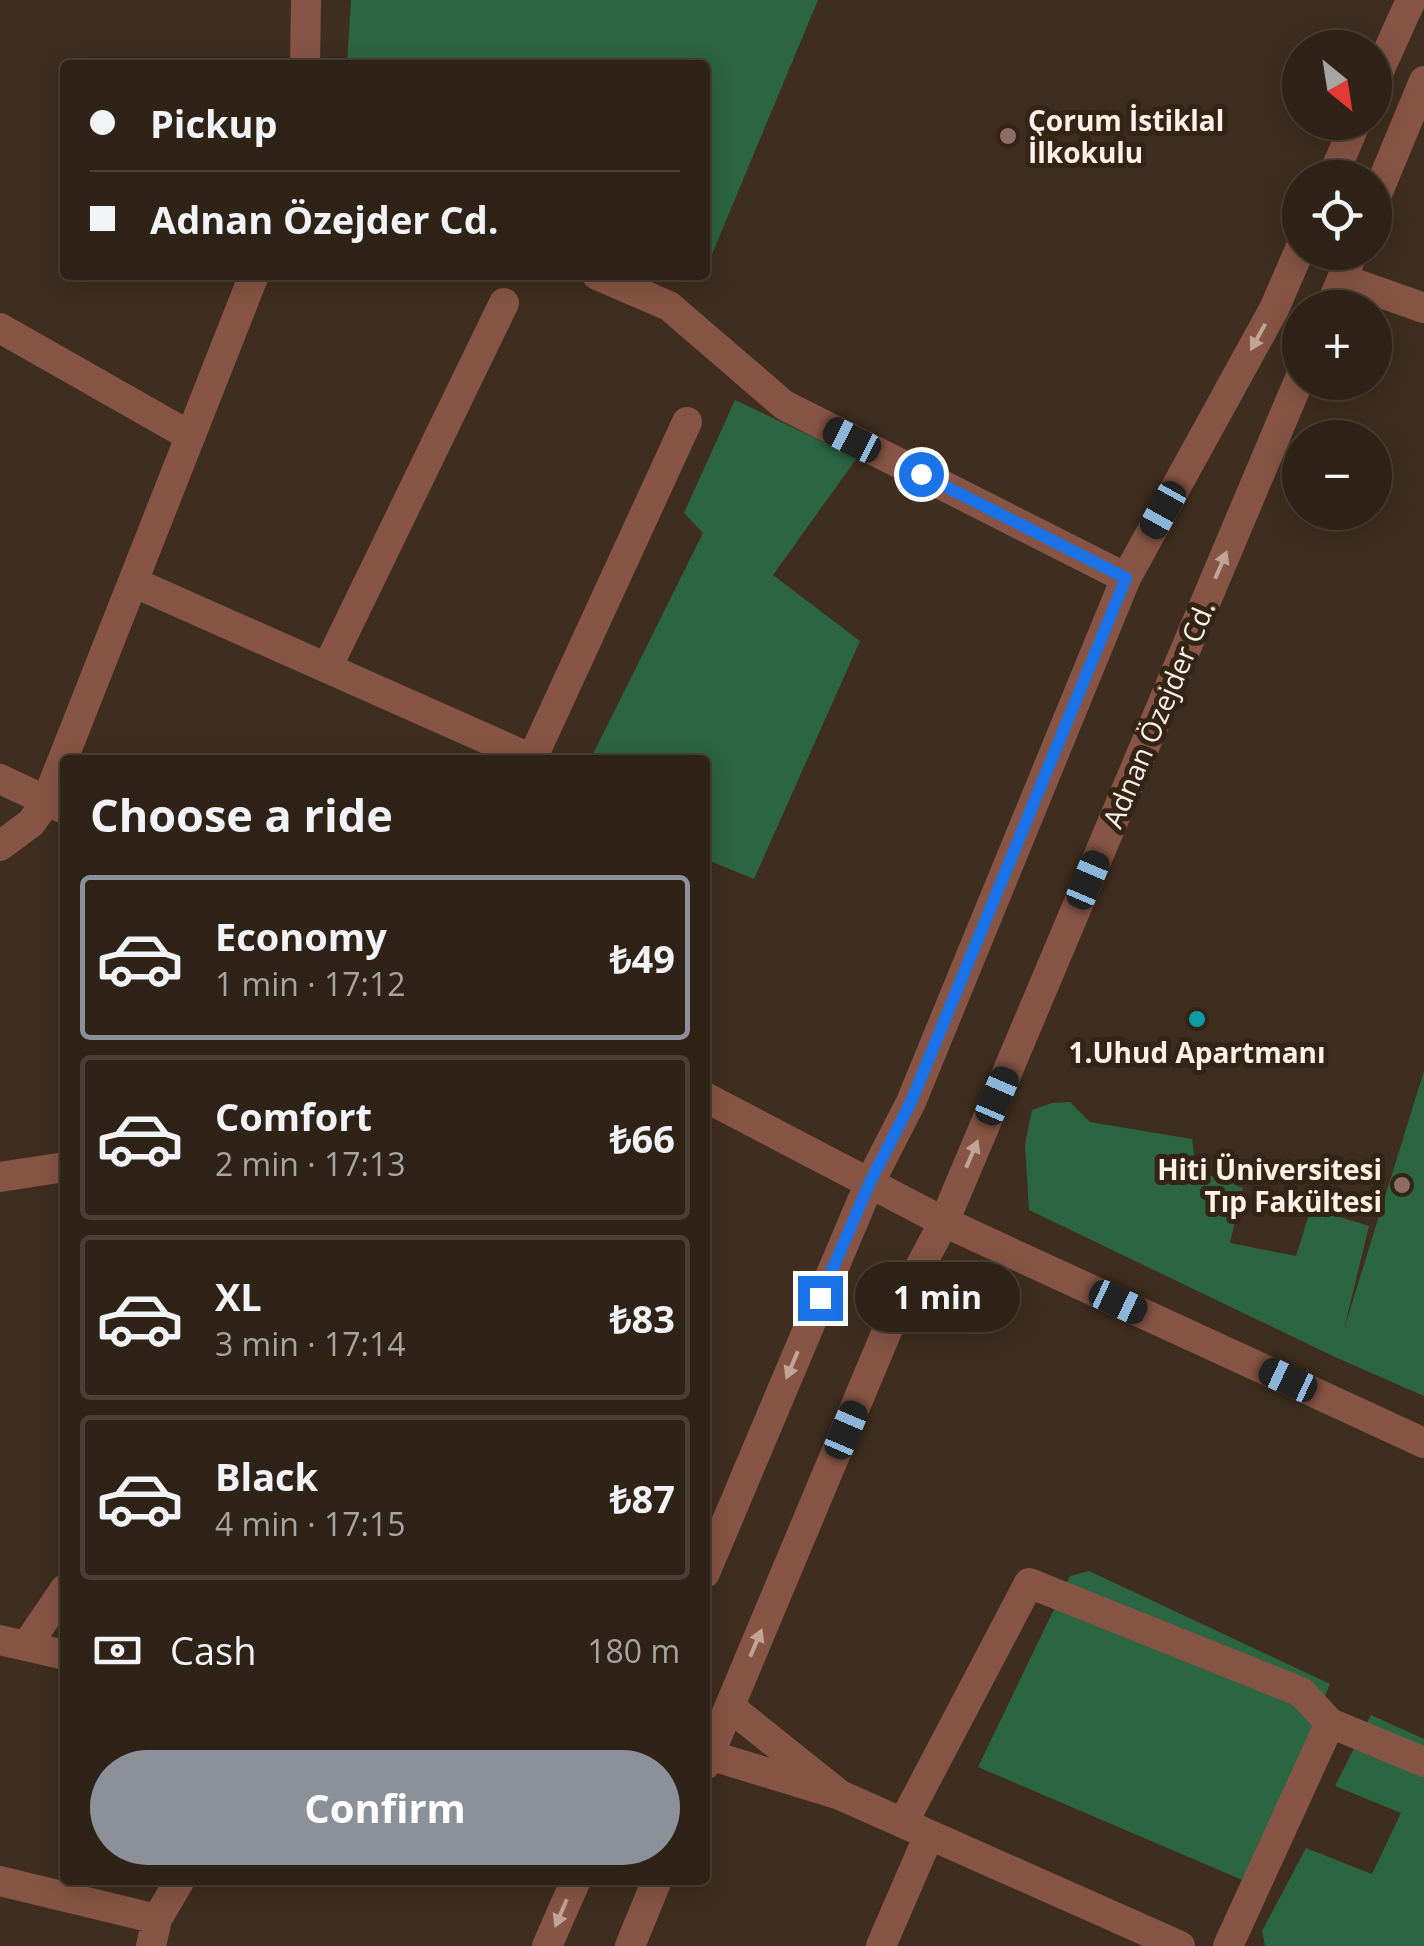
<!DOCTYPE html>
<html lang="en">
<head>
<meta charset="utf-8">
<style>
	body { margin:0; font-family:"Open Sans",sans-serif; background:#3b2f24; color:#f1f3f6; height:100vh; display:flex; flex-direction:column; font-size:38px; white-space:nowrap }
	* { box-sizing:border-box; margin:0 }
	p { font-size:32px; color:#a7a4a1 }
	.icon { flex:none; width:55px; height:55px; fill:none; stroke:currentColor; stroke-width:2; stroke-linecap:round; stroke-linejoin:round }
	.map { position:relative; flex:1; overflow:hidden }
	.side { position:absolute; left:60px; top:755px; width:650px; height:1130px; display:flex; flex-direction:column; background:#2f2217; border-radius:10px; box-shadow:0 5px 25px #0003,0 0 0 2px #4a3f36 }
	.side>* { flex:none }
	.top-card { position:absolute; left:60px; top:60px; width:650px; height:220px; border-radius:10px; box-shadow:0 5px 25px #0003,0 0 0 2px #4a3f36; display:grid; align-content:center; height:220px; padding:0 30px; background:#2f2217 }
	.needle { width:65px; rotate:150deg }
	.fabs { position:absolute; left:1282px; top:30px; display:grid; gap:20px }
	.fabs a { display:grid; place-items:center; width:110px; height:110px; border-radius:50%; background:#2f2217; box-shadow:0 5px 25px #0003,0 0 0 2px #4a3f36; font-size:50px }
	.end { position:absolute; width:45px; height:45px; margin:-22px; border:12px solid #1a73e8; background:#fff; box-shadow:0 0 0 5px #fff }
	.from { border-radius:50% }
	.bubble { position:absolute; height:70px; border-radius:35px; background:#2f2217; box-shadow:0 5px 25px #0003,0 0 0 2px #4a3f36; font-size:32px; font-weight:700; line-height:70px; text-align:center }
	.car { position:absolute; width:30px; height:60px; margin:-30px -15px; border-radius:12px; box-shadow:0 0 8px 2px #0007; background:linear-gradient(#222 24%,#8ab4d8 0 40%,#222 0 76%,#8ab4d8 0 86%,#222 0) }
	.top-card b { display:flex; align-items:center; gap:35px; height:95px; font-size:38px }
	.top-card b+b { border-top:2px solid #4a3f36 }
	.top-card i { width:25px; height:25px; background:#f1f3f6 }
	ul { padding:0; list-style:none }
	li { display:flex; align-items:center; gap:30px; height:165px; margin:0 20px 15px; padding:0 10px; border:5px solid #4a3f36; border-radius:10px }
	li div { flex:1 }
	li b { display:block; font-size:38px }
	li em { font-style:normal; font-weight:700 }
	li.selected { border-color:#8c9099 }
	li>.icon { width:90px; height:90px; stroke-width:1.5 }
	h2 { padding:0 30px; font-size:45px; line-height:120px }
	.pay { display:flex; align-items:center; gap:25px; height:110px; padding:0 30px; font-size:38px }
	.pay p { margin-inline-start:auto }
	.button { display:flex; gap:20px; margin-top:auto; padding:20px 30px }
	.button a { flex:1; height:115px; border-radius:60px; background:#8c9099; color:#fff; font-size:40px; font-weight:700; line-height:115px; text-align:center }
	.map>svg:first-child { display:block }
	.green { fill:#2c6542 }
	.lines { fill:none; stroke-linecap:round; stroke-linejoin:round }
	.minor { stroke:#875545; stroke-width:30 }
	.oneway { fill:#c2a497 }
	.route { stroke:#1a73e8; stroke-width:12 }
	.education-dot { fill:#8d6e63; stroke:#342415; stroke-width:4 }
	.culture-dot { fill:#0f9aa8; stroke:#342415; stroke-width:4 }
	.labels { text-anchor:middle; dominant-baseline:central; stroke-width:10; stroke-linejoin:round; paint-order:stroke }
	.poi-label { font-size:28px; font-weight:bold; fill:#fef2e9; stroke:#342415; text-anchor:start }
	.street-label { font-size:28px; fill:#fef2e9; stroke:#342415 }
</style>
</head>
<body>
<div class="map">
<svg width="1424" height="1946" viewBox="0 0 1424 1946">
	<rect width="100%" height="100%" fill="#3f2e1f"/>
	<path class="green" d="M 351,0 L 818,0 L 705,271 L 705,65 L 347,65 Z
		M 735,400 L 857,458 L 773,575 L 860,641 L 754,879 L 705,859 L 705,760 L 590,760 L 703,533 L 684,513 Z
		M 1424,1071 L 1424,1396 L 1335,1357 L 1029,1210 L 1025,1144 L 1032,1110 L 1052,1103 L 1070,1102 L 1090,1122 L 1192,1139 L 1196,1170 L 1243,1188 L 1230,1243 L 1296,1256 L 1311,1208 L 1369,1226 L 1344,1329 Z
		M 1089,1571 L 1330,1684 L 1247,1882 L 978,1767 L 1070,1576 Z
		M 1371,1715 L 1424,1739 L 1424,1946 L 1265,1946 L 1262,1931 L 1306,1848 L 1372,1874 L 1401,1813 L 1335,1786 Z"/>
	<g class="lines">
		<path class="minor" d="M 305,65 L 306,0
			M 1375,80 L 1411,0
			M 1332,178 L 1356,122
			M 1375,199 L 1424,81
			M 597,275 L 669,306 L 784,405 L 1126,578
			M 1342,279 L 1424,308
			M 1330,308 L 1353,252
			M 0,328 L 190,436
			M 133,582 L 532,759 L 687,422
			M 327,668 L 504,303
			M 0,779 L 62,808
			M 0,846 L 31,823 L 46,802 L 254,275
			M 705,1097 L 944,1222 L 1424,1443
			M 0,1177 L 65,1167
			M 705,1573 L 870,1182 L 911,1102 L 1126,578 L 1274,309 L 1300,249
			M 0,1640 L 65,1655
			M 27,1645 L 65,1589
			M 709,1755 L 840,1795 L 730,1707
			M 705,1765 L 892,1319 L 944,1222 L 1300,378
			M 840,1795 L 1180,1946
			M 903,1823 L 1029,1583 L 1301,1692 L 1330,1723 L 1424,1762
			M 0,1881 L 157,1919
			M 151,1946 L 157,1919 L 180,1880
			M 547,1946 L 576,1880
			M 630,1946 L 657,1880
			M 881,1946 L 929,1835
			M 1228,1946 L 1330,1723"/>
	</g>
	<defs><path id="oneway-solid" d="M-6-.8H1V-3.2L6.5 0L1 3.2V.8H-6Z" transform="scale(2.5)"/></defs>
	<g class="oneway">
		<use href="#oneway-solid" transform="translate(1258 337) rotate(119)"/>
		<use href="#oneway-solid" transform="translate(1221 565) rotate(-67)"/>
		<use href="#oneway-solid" transform="translate(972 1154) rotate(-67)"/>
		<use href="#oneway-solid" transform="translate(792 1365) rotate(113)"/>
		<use href="#oneway-solid" transform="translate(756 1643) rotate(-67)"/>
		<use href="#oneway-solid" transform="translate(561 1913) rotate(113)"/>
	</g>
	<g class="lines">
		<path class="route" d="M 820,1298 L 870,1182 L 911,1102 L 1126,578 L 921,474"/>
	</g>
	<g class="education-dot">
		<circle cx="1008" cy="136" r="10"/>
		<circle cx="1402" cy="1185" r="10"/>
	</g>
	<circle class="culture-dot" cx="1197" cy="1019" r="10"/>
	<g class="labels">
		<g class="poi-label">
			<text x="1028" y="120">Çorum İstiklal<tspan x="1028" dy="32">İlkokulu</tspan></text>
			<text x="1197" y="1052" text-anchor="middle">1.Uhud Apartmanı</text>
			<text x="1382" y="1169" text-anchor="end">Hiti Üniversitesi<tspan x="1382" dy="32">Tıp Fakültesi</tspan></text>
		</g>
		<g class="street-label">
			<text transform="translate(1158 714) rotate(-67)">Adnan Özejder Cd.</text>
		</g>
	</g>
</svg>
<div class="fabs">
<a><svg class="needle" viewBox="-14 -14 28 28"><path d="M0-13l5 13h-10z" fill="#e53935"/><path d="M0 13l5-13h-10z" fill="#a7a4a1"/></svg></a>
<a><svg class="icon" aria-label="locate" viewBox="0 0 24 24"><circle cx="12" cy="12" r="6"/><path d="M12 2v4M12 18v4M2 12h4M18 12h4"/></svg></a>
<a>+</a>
<a>−</a>
</div>
<i class="end from" style="left:921px;top:474px"></i>
<i class="end" style="left:820px;top:1298px"></i>
<div class="bubble" style="left:855px;top:1262px;width:165px">1 min</div>
<i class="car" style="left:852px;top:440px;rotate:297deg"></i>
<i class="car" style="left:1163px;top:510px;rotate:209deg"></i>
<i class="car" style="left:1088px;top:880px;rotate:23deg"></i>
<i class="car" style="left:997px;top:1096px;rotate:23deg"></i>
<i class="car" style="left:1118px;top:1302px;rotate:115deg"></i>
<i class="car" style="left:1288px;top:1380px;rotate:295deg"></i>
<i class="car" style="left:846px;top:1430px;rotate:23deg"></i>
<div class="top-card">
<b><i class="from"></i>Pickup</b>
<b><i></i>Adnan Özejder Cd.</b>
</div>
<section class="side">
<h2>Choose a ride</h2>
<ul>
<li class="selected"><svg class="icon" aria-label="car" viewBox="0 0 24 24"><path d="M5 17H2v-5l4-1 3-4h7l3 4 3 1v5h-3M9 17h6M6 11h13"/><circle cx="7" cy="17" r="2"/><circle cx="17" cy="17" r="2"/></svg><div><b>Economy</b><p>1 min · 17:12</p></div><em>₺49</em></li>
<li><svg class="icon" aria-label="car" viewBox="0 0 24 24"><path d="M5 17H2v-5l4-1 3-4h7l3 4 3 1v5h-3M9 17h6M6 11h13"/><circle cx="7" cy="17" r="2"/><circle cx="17" cy="17" r="2"/></svg><div><b>Comfort</b><p>2 min · 17:13</p></div><em>₺66</em></li>
<li><svg class="icon" aria-label="car" viewBox="0 0 24 24"><path d="M5 17H2v-5l4-1 3-4h7l3 4 3 1v5h-3M9 17h6M6 11h13"/><circle cx="7" cy="17" r="2"/><circle cx="17" cy="17" r="2"/></svg><div><b>XL</b><p>3 min · 17:14</p></div><em>₺83</em></li>
<li><svg class="icon" aria-label="car" viewBox="0 0 24 24"><path d="M5 17H2v-5l4-1 3-4h7l3 4 3 1v5h-3M9 17h6M6 11h13"/><circle cx="7" cy="17" r="2"/><circle cx="17" cy="17" r="2"/></svg><div><b>Black</b><p>4 min · 17:15</p></div><em>₺87</em></li>
</ul>
<div class="pay"><svg class="icon" aria-label="cash" viewBox="0 0 24 24"><path d="M3 7h18v10H3z"/><circle cx="12" cy="12" r="2"/></svg>Cash<p>180 m</p></div>
<div class="button"><a>Confirm</a></div>
</section>
</div>
</body>
</html>
